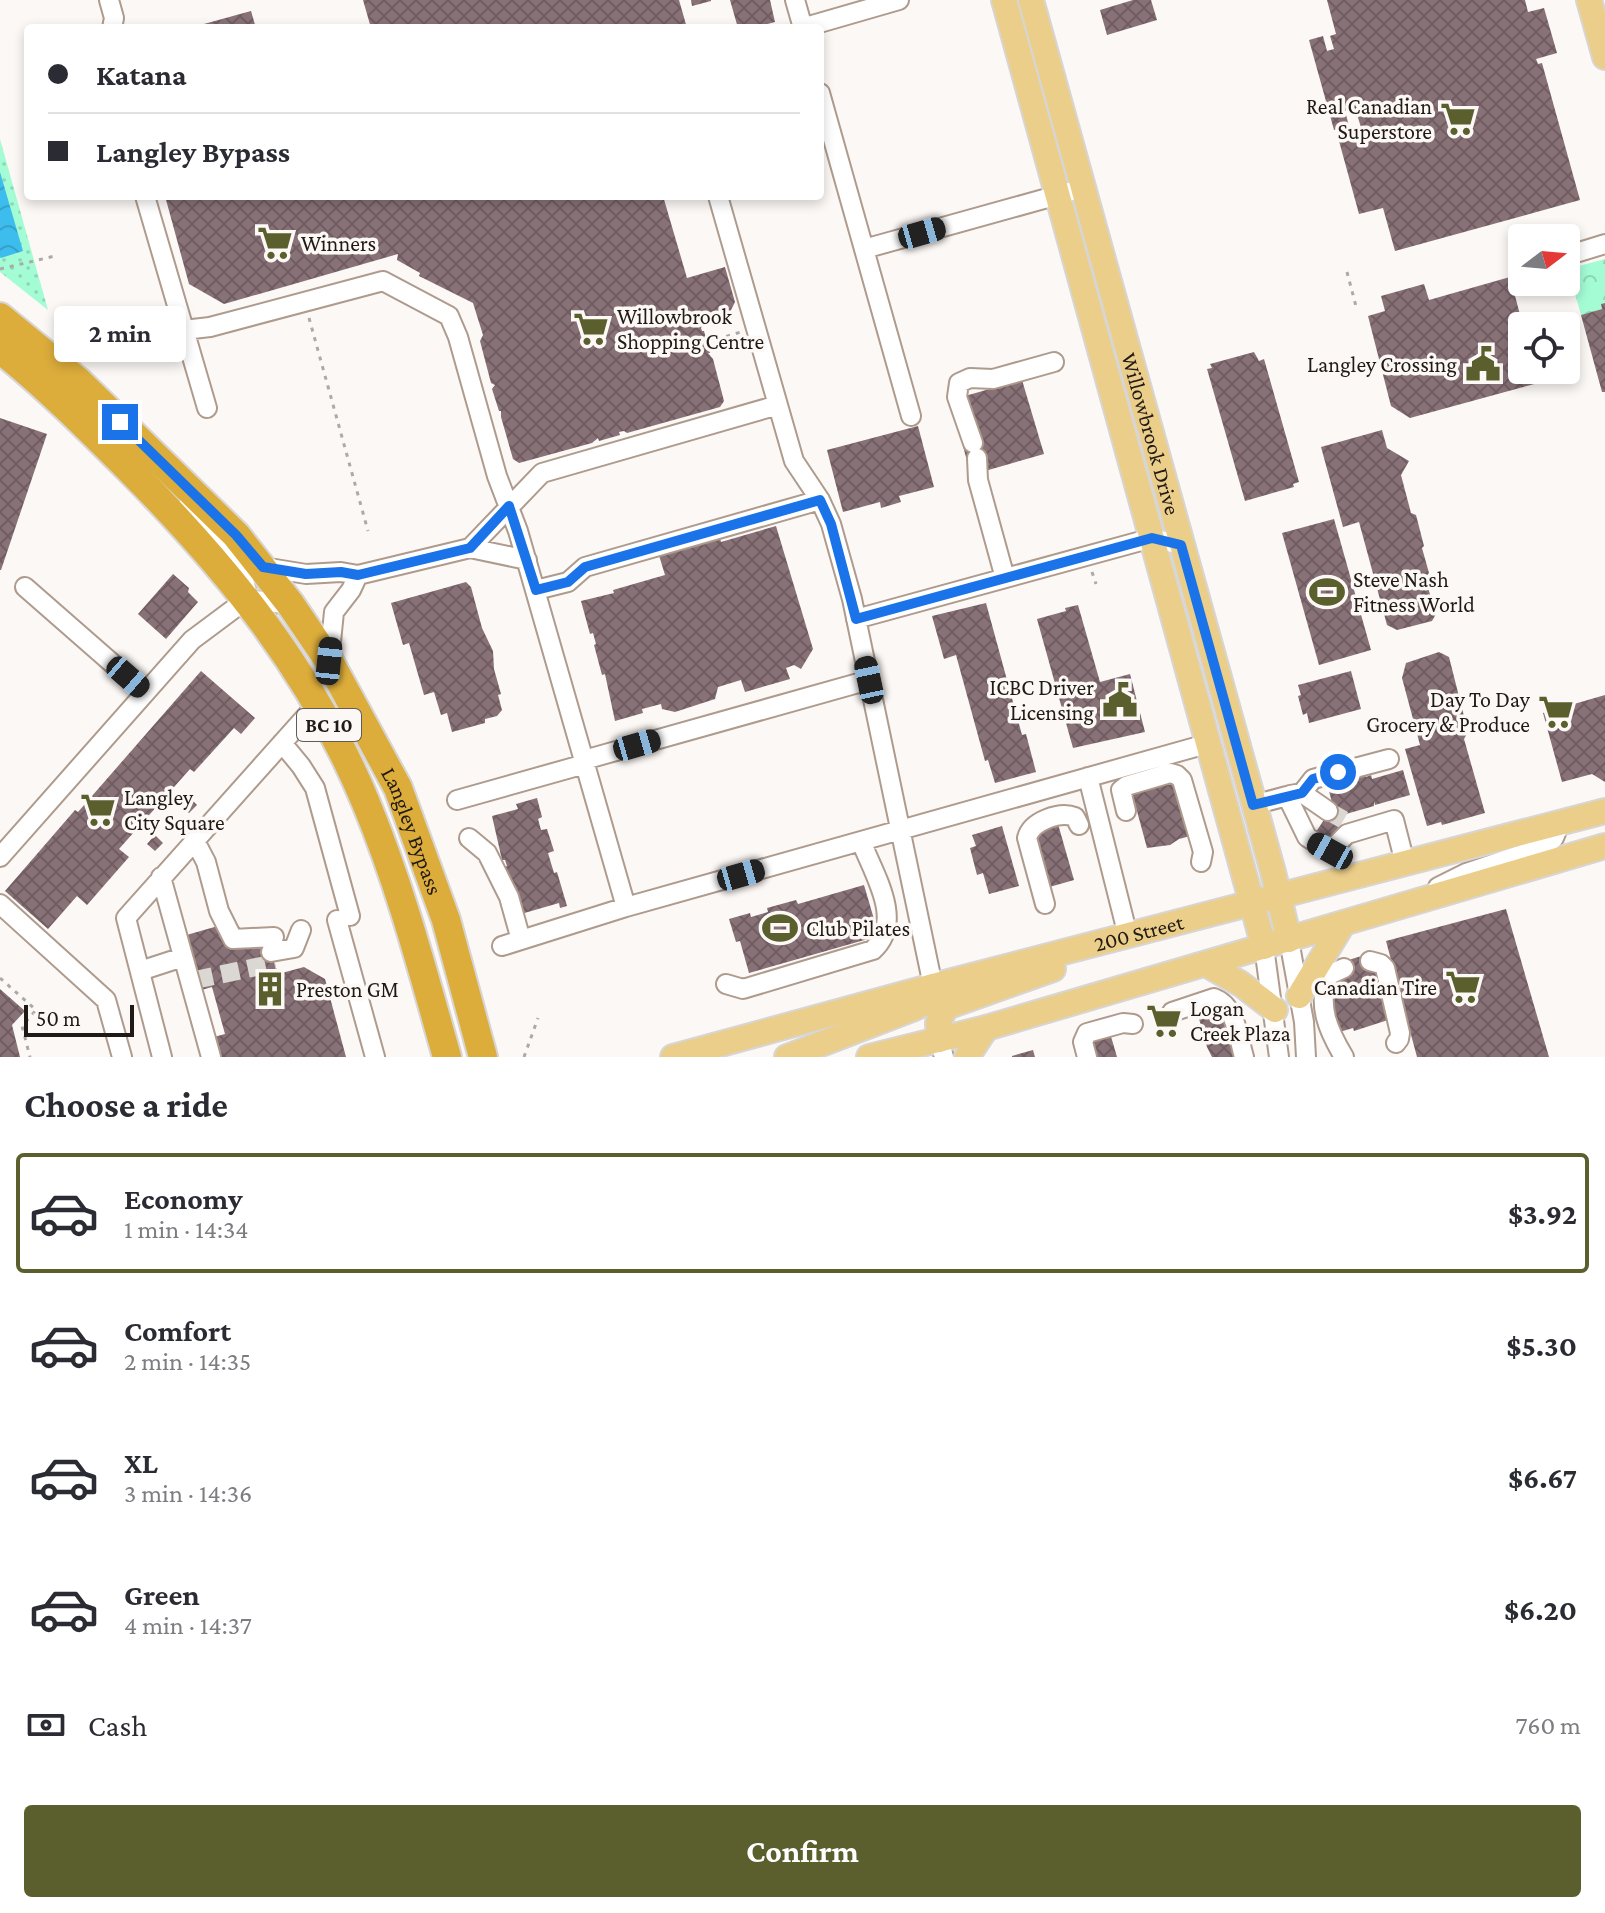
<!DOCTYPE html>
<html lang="en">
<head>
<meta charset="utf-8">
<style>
	body { margin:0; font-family:"Crimson Pro",serif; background:#f7f7f7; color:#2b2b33; height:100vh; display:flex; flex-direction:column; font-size:30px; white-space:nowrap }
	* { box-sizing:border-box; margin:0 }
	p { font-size:26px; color:#7c7c81 }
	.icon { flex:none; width:44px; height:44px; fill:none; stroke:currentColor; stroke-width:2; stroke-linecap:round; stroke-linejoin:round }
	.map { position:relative; height:1057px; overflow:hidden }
	.sheet { display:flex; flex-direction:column; background:#fff; flex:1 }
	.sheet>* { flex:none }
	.hud { position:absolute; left:24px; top:24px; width:800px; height:176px; border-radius:8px; box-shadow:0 4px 12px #0003; display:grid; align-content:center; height:176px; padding:0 24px; background:#fff }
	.needle { width:52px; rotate:74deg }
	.tools { position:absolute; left:1508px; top:224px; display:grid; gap:16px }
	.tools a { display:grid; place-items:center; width:72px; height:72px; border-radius:8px; background:#fff; box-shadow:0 4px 12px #0003; font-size:40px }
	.scale { position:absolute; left:24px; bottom:20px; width:110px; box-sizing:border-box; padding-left:8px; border:4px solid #201914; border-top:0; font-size:22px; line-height:28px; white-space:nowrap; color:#201914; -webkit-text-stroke:6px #fcf8f5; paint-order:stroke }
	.end { position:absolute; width:36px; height:36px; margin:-18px; border:10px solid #1a73e8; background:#fff; box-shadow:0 0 0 4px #fff }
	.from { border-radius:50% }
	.bubble { position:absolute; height:56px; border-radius:8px; background:#fff; box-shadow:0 4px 12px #0003; font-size:26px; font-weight:700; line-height:56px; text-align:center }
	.car { position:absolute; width:24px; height:48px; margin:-24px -12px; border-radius:10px; box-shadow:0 0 6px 2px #0007; background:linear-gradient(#222 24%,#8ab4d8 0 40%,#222 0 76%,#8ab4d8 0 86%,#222 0) }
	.hud b { display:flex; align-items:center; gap:28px; height:76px; font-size:30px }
	.hud b+b { border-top:2px solid #e1e1e2 }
	.hud i { width:20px; height:20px; background:#2b2b33 }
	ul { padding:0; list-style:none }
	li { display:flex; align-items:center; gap:24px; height:120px; margin:0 16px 12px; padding:0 8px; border:4px solid transparent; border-radius:8px }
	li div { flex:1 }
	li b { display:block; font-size:30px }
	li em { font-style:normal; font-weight:700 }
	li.current { border-color:#5a5f2d }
	li>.icon { width:72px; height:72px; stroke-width:1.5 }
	h2 { padding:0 24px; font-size:36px; line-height:96px }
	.pay { display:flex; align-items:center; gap:20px; height:88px; padding:0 24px; font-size:30px }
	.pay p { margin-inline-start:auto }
	.primary-button { display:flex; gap:16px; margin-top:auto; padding:16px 24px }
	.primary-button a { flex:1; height:92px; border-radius:8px; background:#5a5f2d; color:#fff; font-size:32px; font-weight:700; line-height:92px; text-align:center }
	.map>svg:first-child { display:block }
	.grass { fill:url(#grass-dots) }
	.forest { fill:url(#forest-crowns) }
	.water { fill:url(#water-waves) }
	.building { fill:url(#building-cross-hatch) }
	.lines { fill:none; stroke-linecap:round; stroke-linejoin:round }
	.minor-tunnel { stroke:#dbd7d3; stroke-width:18; stroke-dasharray:18 9; stroke-linecap:butt }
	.minor-casing { stroke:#ae9b8d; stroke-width:22 }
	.major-casing { stroke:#d7d6d5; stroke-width:28 }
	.highway-casing { stroke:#d7d6d5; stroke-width:32 }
	.path { stroke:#aea9a6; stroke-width:3; stroke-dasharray:4 6; stroke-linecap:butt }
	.minor { stroke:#fff; stroke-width:18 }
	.major { stroke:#ebce89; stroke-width:24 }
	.highway { stroke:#ddad3b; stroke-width:28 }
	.route { stroke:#1a73e8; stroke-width:10 }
	.labels { text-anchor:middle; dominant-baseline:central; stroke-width:7; stroke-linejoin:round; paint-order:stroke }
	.shield { fill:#fcf8f5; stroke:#625c58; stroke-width:2 }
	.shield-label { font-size:20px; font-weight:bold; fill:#201914 }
	.poi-label { font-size:22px; fill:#201914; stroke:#fcf8f5; text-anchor:start }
	.street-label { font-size:22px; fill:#201914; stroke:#fcf8f5 }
</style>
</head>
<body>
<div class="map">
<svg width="1605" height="1057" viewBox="0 0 1605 1057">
	<defs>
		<pattern id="grass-dots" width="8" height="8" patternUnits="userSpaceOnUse" patternTransform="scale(2)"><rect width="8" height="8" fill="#a4fcd5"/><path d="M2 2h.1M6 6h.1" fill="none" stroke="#8dd7b6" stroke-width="1.8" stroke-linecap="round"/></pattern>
		<pattern id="forest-crowns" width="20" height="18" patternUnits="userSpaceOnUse" patternTransform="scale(2)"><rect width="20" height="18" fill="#a4fcd5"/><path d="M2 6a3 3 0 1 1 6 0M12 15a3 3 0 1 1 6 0" fill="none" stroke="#8dd7b6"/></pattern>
		<pattern id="water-waves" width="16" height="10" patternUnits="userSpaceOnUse" patternTransform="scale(2)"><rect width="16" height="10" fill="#3cbded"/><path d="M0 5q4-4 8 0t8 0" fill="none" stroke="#34a2ca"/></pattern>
		<pattern id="building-cross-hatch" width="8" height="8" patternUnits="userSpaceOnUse" patternTransform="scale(2)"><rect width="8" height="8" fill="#887278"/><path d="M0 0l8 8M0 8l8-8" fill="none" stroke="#6f5d61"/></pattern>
	</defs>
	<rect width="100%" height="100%" fill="#fcf8f5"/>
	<path class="grass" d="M 0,139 L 48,310 L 0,272 Z"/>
	<path class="forest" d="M 1605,259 L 1605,303 L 1601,304 L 1602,309 L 1581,315 L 1568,269 Z"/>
	<path class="water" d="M 0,172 L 23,251 L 1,258 L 0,257 Z"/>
	<path class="building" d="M 363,0 L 679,0 L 687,28 L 371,28 Z
		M 691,0 L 711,0 L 711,1 L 692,6 Z
		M 730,0 L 770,0 L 775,22 L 753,28 L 738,28 Z
		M 1133,0 L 1151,0 L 1157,20 L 1107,35 L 1100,10 Z
		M 1327,0 L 1525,0 L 1528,12 L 1544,8 L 1557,53 L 1536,59 L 1538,64 L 1542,63 L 1580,200 L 1395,251 L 1383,208 L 1359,214 L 1339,141 L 1363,134 L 1356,111 L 1345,111 L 1349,126 L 1334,130 L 1309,40 L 1323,36 L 1327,51 L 1334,49 L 1330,36 L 1336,34 Z
		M 251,11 L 256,28 L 193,28 L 193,27 Z
		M 165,196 L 663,196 L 687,278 L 725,267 L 735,302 L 727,318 L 703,324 L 701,328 L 702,331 L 704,331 L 710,353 L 708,353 L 713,359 L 724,401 L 720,407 L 627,433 L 624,431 L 619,432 L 620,435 L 599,441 L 598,438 L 592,443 L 519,463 L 513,459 L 501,417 L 501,411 L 499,411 L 492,389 L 495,385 L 491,383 L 480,341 L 483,335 L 473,303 L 419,276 L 420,273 L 397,260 L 398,254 L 224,304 L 189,284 Z
		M 1510,277 L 1523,326 L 1522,370 L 1534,370 L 1538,383 L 1410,418 L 1391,406 L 1368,316 L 1385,311 L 1381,296 L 1424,284 L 1429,300 Z
		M 1605,303 L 1605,392 L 1602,392 L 1581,315 L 1602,309 L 1601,304 Z
		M 1254,352 L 1259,361 L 1264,359 L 1299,482 L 1293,484 L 1294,487 L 1245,501 L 1207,369 L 1212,368 L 1210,364 Z
		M 1022,380 L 1044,454 L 985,471 L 981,457 L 967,461 L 963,446 L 978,442 L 965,396 Z
		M 0,418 L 47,434 L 1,570 L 0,570 Z
		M 918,426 L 934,487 L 899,496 L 901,502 L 881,508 L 880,502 L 843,512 L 827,450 Z
		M 1382,430 L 1387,448 L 1409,461 L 1401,475 L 1411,513 L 1416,515 L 1424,546 L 1422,548 L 1429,573 L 1425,578 L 1436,614 L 1432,621 L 1397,630 L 1387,625 L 1359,522 L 1343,527 L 1321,447 Z
		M 1334,519 L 1371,650 L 1319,665 L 1282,533 Z
		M 776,526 L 813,649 L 801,669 L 794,665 L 786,668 L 790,679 L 745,692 L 741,680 L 718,687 L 715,699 L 675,712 L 662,709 L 661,704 L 642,709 L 643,713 L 615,721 L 605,674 L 602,675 L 594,645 L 596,644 L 593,633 L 590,634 L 581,601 L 614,593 L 613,590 L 665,575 L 658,552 L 719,534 L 721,542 Z
		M 173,574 L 189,588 L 188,592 L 198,602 L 166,639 L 138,614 Z
		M 466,582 L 471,587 L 482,628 L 493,651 L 494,669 L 501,694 L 498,695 L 502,710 L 497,716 L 485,719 L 485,723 L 452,732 L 447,713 L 441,715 L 434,692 L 424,695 L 409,643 L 403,645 L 391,603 Z
		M 986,603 L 1022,735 L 1026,734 L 1036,772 L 995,783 L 988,760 L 985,761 L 956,655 L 944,659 L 932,616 Z
		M 1078,605 L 1100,682 L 1130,674 L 1145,732 L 1073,748 L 1037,619 L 1066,611 L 1065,608 Z
		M 1439,652 L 1449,657 L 1468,732 L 1464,739 L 1485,813 L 1442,825 L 1441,822 L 1427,826 L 1405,749 L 1420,745 L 1402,678 L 1406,663 Z
		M 201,671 L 255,718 L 241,734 L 234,728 L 194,772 L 190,769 L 119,849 L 129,857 L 87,905 L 77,896 L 48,929 L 5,891 L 75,810 L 78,812 Z
		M 1351,671 L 1361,709 L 1309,723 L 1307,713 L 1303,715 L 1298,696 L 1301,695 L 1298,685 Z
		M 1605,695 L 1605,782 L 1592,774 L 1562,782 L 1543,713 Z
		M 1403,770 L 1410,795 L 1375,805 L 1374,801 L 1374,806 L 1346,814 L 1330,844 L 1314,835 L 1333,806 L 1327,784 L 1365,774 L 1366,777 L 1371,775 L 1372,779 Z
		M 1171,778 L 1179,783 L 1194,835 L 1179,839 L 1170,845 L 1147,848 L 1131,789 Z
		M 189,797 L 197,805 L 189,813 L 181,806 Z
		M 537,798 L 542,817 L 538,819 L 541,830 L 547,829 L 554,851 L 548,853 L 554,873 L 557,872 L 567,906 L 560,908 L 559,903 L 521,914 L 511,888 L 504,867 L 507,866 L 505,860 L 502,860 L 492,816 L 518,809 L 516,804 Z
		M 1058,824 L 1074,880 L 1046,888 L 1031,832 Z
		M 1002,826 L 1019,886 L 989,894 L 983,873 L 977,875 L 970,848 L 976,846 L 972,835 Z
		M 155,835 L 163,843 L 155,851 L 147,844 Z
		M 864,885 L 876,926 L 871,927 L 872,932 L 866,934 L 868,939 L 749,973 L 740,941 L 736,942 L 729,919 L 750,913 L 751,917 L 768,912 L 767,908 L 796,900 L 798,904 Z
		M 1506,909 L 1549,1057 L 1417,1057 L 1386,941 Z
		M 225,924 L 232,950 L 268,940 L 278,974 L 304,967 L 325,979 L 346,1057 L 219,1057 L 214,1037 L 225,1034 L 212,987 L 198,991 L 183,936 Z
		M 1368,954 L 1378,965 L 1391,1019 L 1354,1031 L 1353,1028 L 1336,1033 L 1325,995 L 1342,962 Z
		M 0,989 L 25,1011 L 12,1025 L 20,1057 L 0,1057 Z
		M 1215,1003 L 1234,1030 L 1240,1057 L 1212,1057 L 1207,1047 L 1196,1008 Z
		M 1110,1033 L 1117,1057 L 1092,1057 L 1089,1038 Z
		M 1033,1050 L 1035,1057 L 1012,1057 L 1012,1056 Z"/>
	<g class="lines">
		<path class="minor-tunnel" d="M 1328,811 L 1344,820
			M 195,980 L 275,963"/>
		<g class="minor-casing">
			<path id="minor" d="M 109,0 L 114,18 L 112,28
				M 795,0 L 803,28
				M 802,28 L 899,0
				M 820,93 L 911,416
				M 145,196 L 207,408
				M 718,196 L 794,461 L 820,500 L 831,524 L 852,599 L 933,986
				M 864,249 L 1069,192
				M 1566,256 L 1605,244
				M 184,330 L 210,327 L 383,281 L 449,316 L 458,337 L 497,476 L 518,531 L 626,907
				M 973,443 L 957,397 L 959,383 L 970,378 L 993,379 L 1054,362
				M 977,458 L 978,480 L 1005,578
				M 189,501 C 204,539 244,551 247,596
				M 470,548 L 542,473 L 778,405
				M 263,567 L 306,574 L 341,572 L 358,575 L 470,548 L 527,560
				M 25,587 L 145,692
				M 536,590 L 568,582 L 585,567 L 820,500
				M 856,619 L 1152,538 L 1181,545
				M 329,661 L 334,612 L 351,590 L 358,575
				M 282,743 L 301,766 L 315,788 L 350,916
				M 584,760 L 869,680
				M 1088,777 L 1128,936
				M 1302,793 L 1313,779 L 1389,759
				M 1290,795 L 1302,793 L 1328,811
				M 457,800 L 585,764
				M 1253,805 L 1287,796 L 1307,837 L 1330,851 L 1347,834 L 1394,820 L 1405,863
				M 1126,811 L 1121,790 L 1126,786 L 1170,773 L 1177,775 L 1182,780 L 1203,852 L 1201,862
				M 469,838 L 487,853 L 509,897 L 521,940
				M 195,841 L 206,862 L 219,911 L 233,939 L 274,937
				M 0,857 L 192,640 L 247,599 L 291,605
				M 161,877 L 211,1057
				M 1438,887 L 1466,873 L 1544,847 L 1554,838 L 1560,823
				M 0,904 L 106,1000 L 122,1057
				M 1045,904 L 1027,838 C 1031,821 1060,811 1075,817 L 1079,825
				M 337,920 L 375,1057
				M 1289,940 L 1304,1022 L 1306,1057
				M 502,946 L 626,907 L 1210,743
				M 1264,947 L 1279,1057
				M 271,952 L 294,948 L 301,930
				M 1370,961 L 1381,964 L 1385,968 L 1400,1033 L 1399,1039 L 1396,1043
				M 1344,968 L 1329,975 C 1316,1005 1329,1032 1344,1057
				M 140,971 L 183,957
				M 726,984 L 743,989 L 873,950 C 905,921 873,873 861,841
				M 1172,1012 L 1214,998 C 1236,1006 1238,1037 1244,1057
				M 939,1040 L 944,1057
				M 162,1057 L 126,918 L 317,704
				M 1087,1057 L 1083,1042 L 1087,1033 L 1123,1023 L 1133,1024"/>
		</g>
		<g class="major-casing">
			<g id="major">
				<path d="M 1004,0 L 1264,947"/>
				<path id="s1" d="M 1031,0 L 1273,872 L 1289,940"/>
				<path d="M 1589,0 L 1605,57"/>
				<path d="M 1206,964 L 1241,984 L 1275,1010"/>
				<path d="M 1299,996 L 1342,925"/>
				<path d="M 939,1040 L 938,1023 L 946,1007 L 1053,969"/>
				<path id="s2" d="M 673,1057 L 933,986 L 1605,811"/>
				<path d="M 787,1057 L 912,1009 L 923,1004 L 933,986"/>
				<path d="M 869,1057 L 986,1028 L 1605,846"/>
				<path d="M 967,1057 L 986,1028"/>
			</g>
		</g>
		<g class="highway-casing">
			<g id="highway">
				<path id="s3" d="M 0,317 L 78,381 L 236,535 L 291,605 L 329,661 L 398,788 L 446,920 L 483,1057"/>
				<path d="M 0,349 C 46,386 87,427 129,469 C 229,570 311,670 366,803 C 400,885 423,972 447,1057"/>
			</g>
		</g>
		<path class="path" d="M 0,269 L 55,256
			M 1347,272 L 1357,310
			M 309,318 L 368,531
			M 707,342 L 741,332
			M 1092,572 L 1096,584
			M 0,978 L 36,1010 L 22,1026 L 30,1057
			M 524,1057 L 538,1018"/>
		<use href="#minor" class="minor"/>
		<use href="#major" class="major"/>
		<use href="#highway" class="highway"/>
	</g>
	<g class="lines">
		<path class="route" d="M 120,422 L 236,535 L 263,567 L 306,574 L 341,572 L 358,575 L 470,548 L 509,506 L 536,590 L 568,582 L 585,567 L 820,500 L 831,524 L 856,619 L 1152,538 L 1181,545 L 1253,805 L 1302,793 L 1313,779 L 1338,772"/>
	</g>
	<defs>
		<g id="supermarket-bare" transform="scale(2.76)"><path d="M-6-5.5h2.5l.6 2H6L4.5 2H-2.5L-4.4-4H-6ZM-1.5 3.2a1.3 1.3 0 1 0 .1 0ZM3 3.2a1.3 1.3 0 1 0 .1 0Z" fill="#5a5f2d" stroke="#fcf8f5" stroke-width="2.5" paint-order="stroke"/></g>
		<g id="civic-bare" transform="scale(2.76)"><path d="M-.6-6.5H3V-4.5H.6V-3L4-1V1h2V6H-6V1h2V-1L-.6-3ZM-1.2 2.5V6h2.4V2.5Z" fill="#5a5f2d" stroke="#fcf8f5" stroke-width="2.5" paint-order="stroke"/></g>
		<g id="stadium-bare" transform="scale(2.76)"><path d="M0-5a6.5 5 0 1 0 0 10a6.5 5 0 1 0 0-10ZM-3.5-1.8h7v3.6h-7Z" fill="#5a5f2d" stroke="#fcf8f5" stroke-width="2.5" paint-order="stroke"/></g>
		<g id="building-bare" transform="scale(2.76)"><path d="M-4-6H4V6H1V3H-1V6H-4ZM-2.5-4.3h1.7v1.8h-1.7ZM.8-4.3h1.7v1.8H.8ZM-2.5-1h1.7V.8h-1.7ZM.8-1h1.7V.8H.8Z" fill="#5a5f2d" stroke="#fcf8f5" stroke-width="2.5" paint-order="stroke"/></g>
	</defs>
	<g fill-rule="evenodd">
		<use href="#supermarket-bare" x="1458" y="119"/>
		<use href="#supermarket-bare" x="275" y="243"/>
		<use href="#supermarket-bare" x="591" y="329"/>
		<use href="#civic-bare" x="1483" y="364"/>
		<use href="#stadium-bare" x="1327" y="592"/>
		<use href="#civic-bare" x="1120" y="700"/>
		<use href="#supermarket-bare" x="1556" y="712"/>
		<use href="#supermarket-bare" x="98" y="810"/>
		<use href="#stadium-bare" x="780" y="928"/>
		<use href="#supermarket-bare" x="1463" y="987"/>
		<use href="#building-bare" x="270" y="989"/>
		<use href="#supermarket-bare" x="1164" y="1021"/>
	</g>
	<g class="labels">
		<rect class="shield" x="297" y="709" width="64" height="32" rx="6"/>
		<g class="shield-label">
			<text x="329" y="725">BC 10</text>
		</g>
		<g class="poi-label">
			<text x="1432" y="106" text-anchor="end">Real Canadian<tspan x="1432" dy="25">Superstore</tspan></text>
			<text x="301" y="243">Winners</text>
			<text x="617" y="316">Willowbrook<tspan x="617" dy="25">Shopping Centre</tspan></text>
			<text x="1457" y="364" text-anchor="end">Langley Crossing</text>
			<text x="1353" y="579">Steve Nash<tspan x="1353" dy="25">Fitness World</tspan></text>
			<text x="1094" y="687" text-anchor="end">ICBC Driver<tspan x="1094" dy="25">Licensing</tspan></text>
			<text x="1530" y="699" text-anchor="end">Day To Day<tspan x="1530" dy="25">Grocery &amp; Produce</tspan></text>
			<text x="124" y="797">Langley<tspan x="124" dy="25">City Square</tspan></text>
			<text x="806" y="928">Club Pilates</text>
			<text x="1437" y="987" text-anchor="end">Canadian Tire</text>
			<text x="296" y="989">Preston GM</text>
			<text x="1190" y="1008">Logan<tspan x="1190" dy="25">Creek Plaza</tspan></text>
		</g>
		<g class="street-label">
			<text stroke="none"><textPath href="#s1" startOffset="450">Willowbrook Drive</textPath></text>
			<text stroke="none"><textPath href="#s3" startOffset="668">Langley Bypass</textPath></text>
			<text stroke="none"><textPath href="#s2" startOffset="482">200 Street</textPath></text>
		</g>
	</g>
</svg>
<div class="tools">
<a><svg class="needle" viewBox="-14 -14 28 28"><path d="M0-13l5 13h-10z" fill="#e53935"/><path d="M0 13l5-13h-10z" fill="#7c7c81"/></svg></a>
<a><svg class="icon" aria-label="locate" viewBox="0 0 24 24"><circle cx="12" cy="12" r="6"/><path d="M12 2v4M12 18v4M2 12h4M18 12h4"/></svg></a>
</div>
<div class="scale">50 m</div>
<i class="end from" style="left:1338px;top:772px"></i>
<i class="end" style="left:120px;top:422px"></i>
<div class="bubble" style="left:54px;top:306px;width:132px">2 min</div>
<i class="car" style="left:922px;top:233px;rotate:74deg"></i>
<i class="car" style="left:329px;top:661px;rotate:6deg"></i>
<i class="car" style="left:128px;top:677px;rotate:131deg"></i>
<i class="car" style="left:869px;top:680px;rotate:348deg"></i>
<i class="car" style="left:637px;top:745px;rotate:74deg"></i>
<i class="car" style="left:1330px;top:851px;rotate:299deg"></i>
<i class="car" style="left:741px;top:875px;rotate:74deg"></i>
<div class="hud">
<b><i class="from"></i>Katana</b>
<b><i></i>Langley Bypass</b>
</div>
</div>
<section class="sheet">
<h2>Choose a ride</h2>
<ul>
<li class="current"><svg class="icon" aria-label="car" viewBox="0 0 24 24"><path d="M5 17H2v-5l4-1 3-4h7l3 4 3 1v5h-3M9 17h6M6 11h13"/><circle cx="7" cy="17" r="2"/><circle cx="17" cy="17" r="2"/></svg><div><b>Economy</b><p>1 min · 14:34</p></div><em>$3.92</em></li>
<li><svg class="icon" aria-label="car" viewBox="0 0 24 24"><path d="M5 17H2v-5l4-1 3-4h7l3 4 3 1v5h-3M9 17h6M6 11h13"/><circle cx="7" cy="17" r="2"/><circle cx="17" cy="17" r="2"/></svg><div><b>Comfort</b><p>2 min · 14:35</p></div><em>$5.30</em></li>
<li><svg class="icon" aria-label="car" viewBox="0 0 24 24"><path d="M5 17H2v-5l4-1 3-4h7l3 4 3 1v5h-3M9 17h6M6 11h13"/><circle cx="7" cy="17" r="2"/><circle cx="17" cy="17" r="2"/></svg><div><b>XL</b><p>3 min · 14:36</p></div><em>$6.67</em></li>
<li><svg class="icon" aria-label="car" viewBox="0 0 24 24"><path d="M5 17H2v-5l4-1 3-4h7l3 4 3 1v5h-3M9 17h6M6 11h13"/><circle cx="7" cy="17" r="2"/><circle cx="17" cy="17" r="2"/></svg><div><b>Green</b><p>4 min · 14:37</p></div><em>$6.20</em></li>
</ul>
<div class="pay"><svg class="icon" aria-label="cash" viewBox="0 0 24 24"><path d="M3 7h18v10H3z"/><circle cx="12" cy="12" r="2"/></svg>Cash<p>760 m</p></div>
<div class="primary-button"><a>Confirm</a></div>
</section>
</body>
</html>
